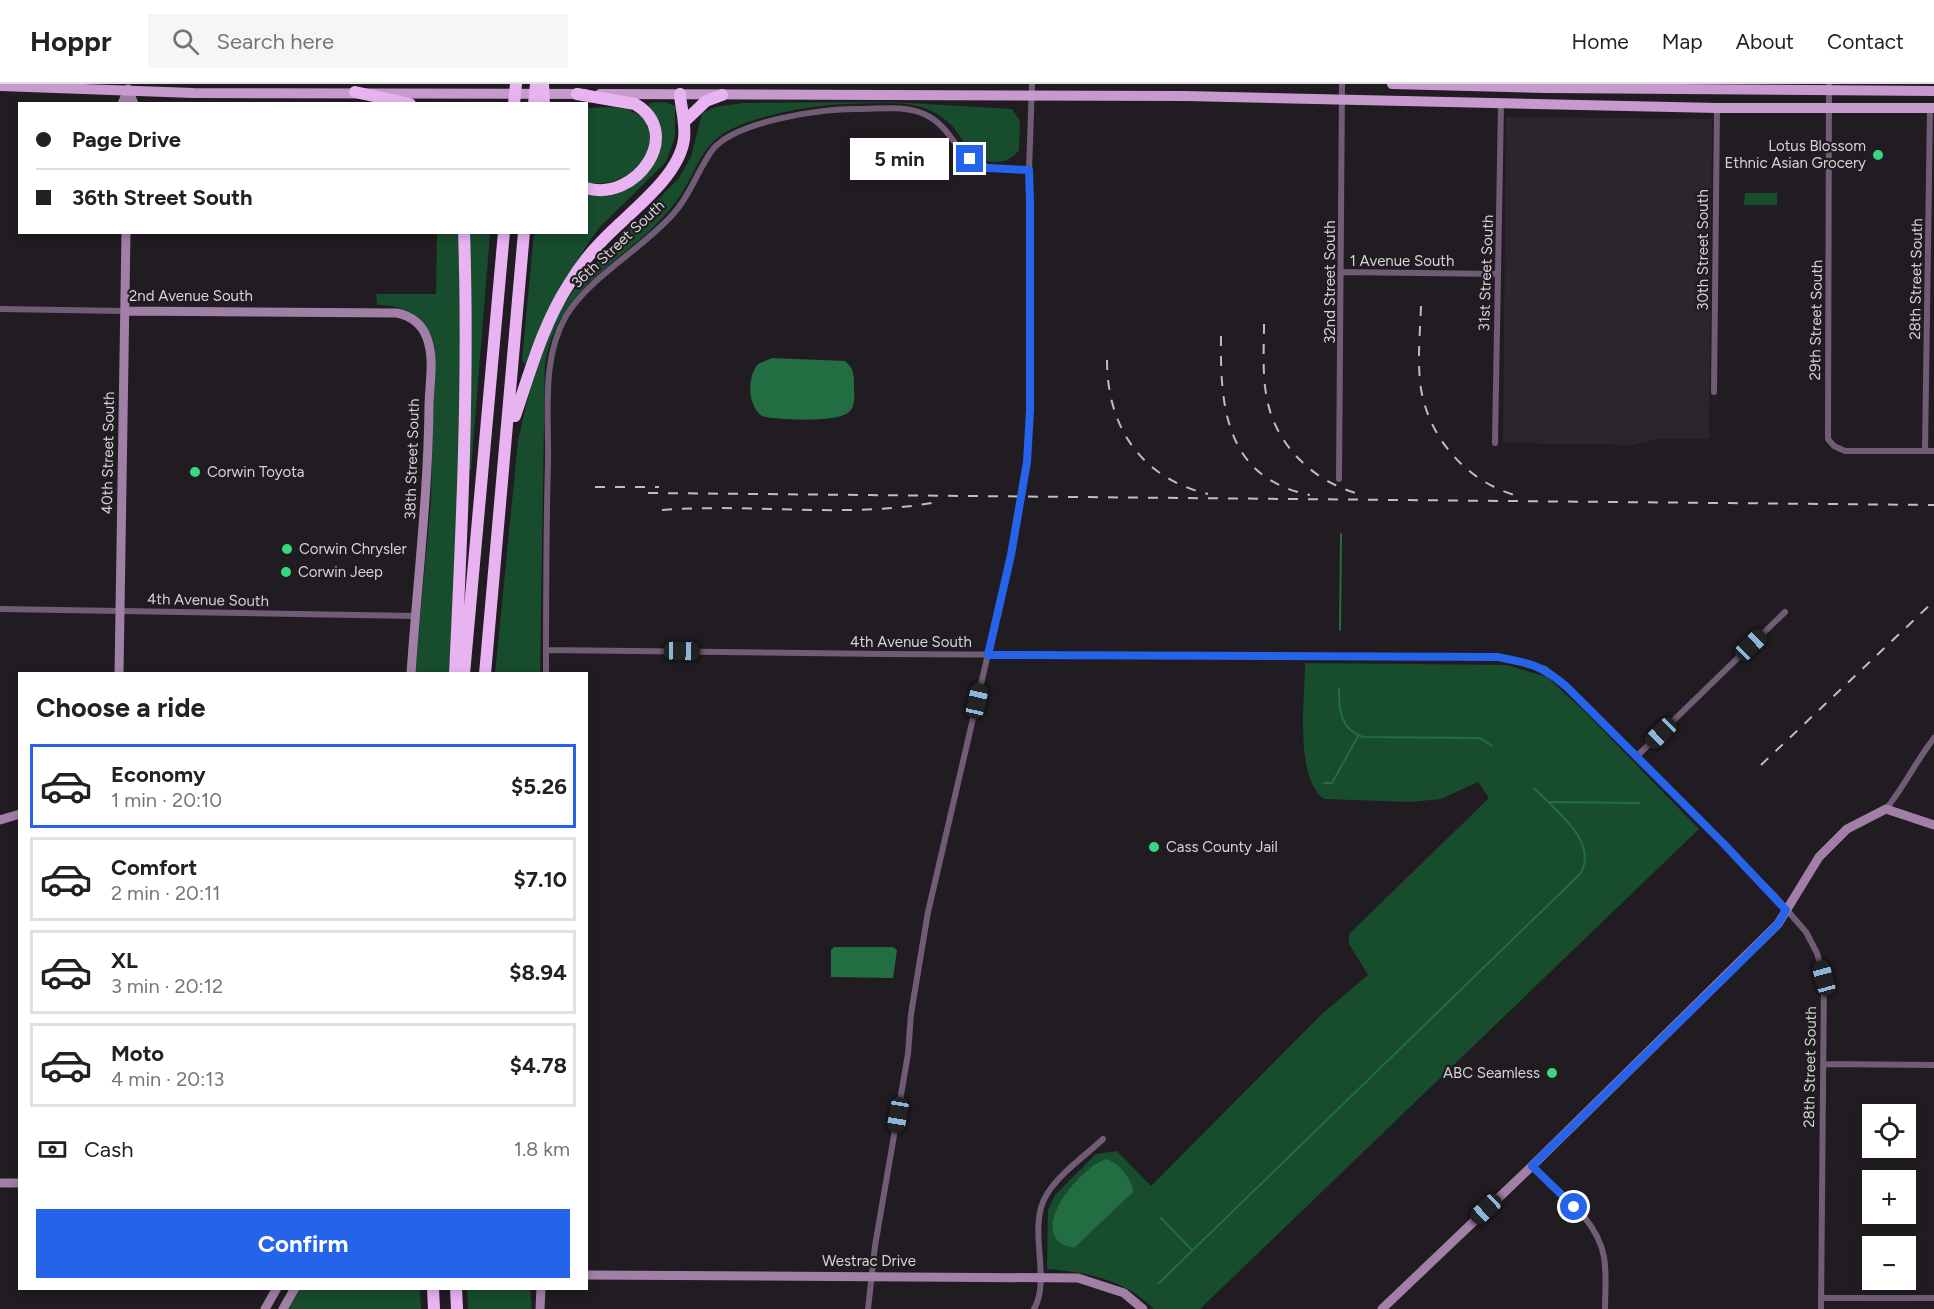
<!DOCTYPE html>
<html lang="en">
<head>
<meta charset="utf-8">
<style>
	body { margin:0; font-family:Figtree,sans-serif; background:#f6f6f6; color:#222; height:100vh; display:flex; flex-direction:column; font-size:22px; white-space:nowrap }
	* { box-sizing:border-box; margin:0 }
	p { font-size:20px; color:#767676 }
	.icon { flex:none; width:33px; height:33px; fill:none; stroke:currentColor; stroke-width:2; stroke-linecap:round; stroke-linejoin:round }
	.map { position:relative; flex:1; overflow:hidden }
	.details { position:absolute; left:18px; top:588px; width:570px; height:618px; display:flex; flex-direction:column; background:#fff; border-radius:0px; box-shadow:0 3px 9px #0003 }
	.details>* { flex:none }
	.top-card { position:absolute; left:18px; top:18px; width:570px; height:132px; border-radius:0px; box-shadow:0 3px 9px #0003; display:grid; align-content:center; height:132px; padding:0 18px; background:#fff }
	.fabs { position:absolute; left:1862px; top:1020px; display:grid; gap:12px }
	.fabs a { display:grid; place-items:center; width:54px; height:54px; border-radius:0px; background:#fff; box-shadow:0 3px 9px #0003; font-size:30px }
	.end { position:absolute; width:27px; height:27px; margin:-14px; border:8px solid #2563eb; background:#fff; box-shadow:0 0 0 3px #fff }
	.from { border-radius:50% }
	.bubble { position:absolute; height:42px; border-radius:0px; background:#fff; box-shadow:0 3px 9px #0003; font-size:20px; font-weight:700; line-height:42px; text-align:center }
	.car { position:absolute; width:18px; height:36px; margin:-18px -9px; border-radius:8px; box-shadow:0 0 4px 2px #0007; background:linear-gradient(#222 24%,#8ab4d8 0 40%,#222 0 76%,#8ab4d8 0 86%,#222 0) }
	.top-card b { display:flex; align-items:center; gap:21px; height:57px; font-size:22px }
	.top-card b+b { border-top:2px solid #e0e0e0 }
	.top-card i { width:15px; height:15px; background:#222 }
	ul { padding:0; list-style:none }
	li { display:flex; align-items:center; gap:18px; height:84px; margin:0 12px 9px; padding:0 6px; border:3px solid #e0e0e0; border-radius:0px }
	li div { flex:1 }
	li b { display:block; font-size:22px }
	li em { font-style:normal; font-weight:700 }
	li.active { border-color:#2563eb }
	li>.icon { width:54px; height:54px; stroke-width:1.5 }
	h2 { padding:0 18px; font-size:27px; line-height:72px }
	.pay { display:flex; align-items:center; gap:15px; height:66px; padding:0 18px; font-size:22px }
	.pay p { margin-inline-start:auto }
	.button { display:flex; gap:12px; margin-top:auto; padding:12px 18px }
	.button a { flex:1; height:69px; border-radius:0px; background:#2563eb; color:#fff; font-size:24px; font-weight:700; line-height:69px; text-align:center }
	header { display:flex; align-items:center; gap:36px; box-sizing:border-box; height:84px; padding:0 30px; background:#fff; border-bottom:2px solid #e0e0e0 }
	header strong { font-size:28px }
	nav { display:flex; gap:33px; margin-inline-start:auto; font-size:21px }
	.search { width:420px; height:54px; background:#f6f6f6; display:flex; align-items:center; gap:15px; box-sizing:border-box; padding:0 21px; border-radius:0px; color:#767676; font-size:22px }
	.map>svg:first-child { display:block }
	.built { fill:#2c252d }
	.green { fill:#174c2d }
	.water { fill:#226e42 }
	.lines { fill:none; stroke-linecap:round; stroke-linejoin:round }
	.stream { stroke:#226e42; stroke-width:2 }
	.street { stroke:#715c75; stroke-width:6 }
	.secondary { stroke:#a17fa7; stroke-width:9 }
	.primary { stroke:#c79ace; stroke-width:10 }
	.highway { stroke:#e9b3f2; stroke-width:12 }
	.rail { stroke:#c0bdc0; stroke-width:2; stroke-dasharray:10 10; stroke-linecap:butt }
	.route { stroke:#2563eb; stroke-width:8 }
	.poi-dot { fill:#38d880; stroke:#201c21; stroke-width:2 }
	.labels { text-anchor:middle; dominant-baseline:central; stroke-width:4.5; stroke-linejoin:round; paint-order:stroke }
	.poi-label { font-size:15px; fill:#d6d3d6; stroke:#201c21; text-anchor:start }
	.street-label { font-size:15px; fill:#d6d3d6; stroke:#201c21 }
</style>
</head>
<body>
<header>
<strong>Hoppr</strong>
<div class="search"><svg class="icon" aria-label="search" viewBox="0 0 24 24"><circle cx="10" cy="10" r="6"/><path d="M15 15l6 6"/></svg>Search here</div>
<nav><a>Home</a><a>Map</a><a>About</a><a>Contact</a></nav>
</header>
<div class="map">
<svg width="1934" height="1225" viewBox="0 0 1934 1225">
	<rect width="100%" height="100%" fill="#201c21"/>
	<path class="built" d="M 1506,33 L 1712,35 L 1709,355 L 1655,355 L 1634,361 L 1503,359 Z"/>
	<path class="green" d="M 665,18 L 675,22 L 675,53 L 666,78 L 599,144 L 589,158 L 557,208 L 525,281 L 522,276 L 534,149 L 586,148 L 587,108 L 628,103 L 661,49 L 655,30 L 648,22 L 650,19 Z
		M 891,18 L 1012,25 L 1020,37 L 1019,66 C 1006,84 983,81 969,65 C 962,57 958,47 950,40 C 944,34 935,28 927,25 C 903,16 872,19 846,20 C 813,21 747,32 720,52 C 698,68 692,98 675,119 C 628,180 560,195 545,280 L 540,589 L 495,590 L 518,357 L 535,282 L 560,226 L 585,190 L 679,94 L 691,73 L 702,29 L 715,23 L 743,19 Z
		M 612,23 L 627,25 L 639,31 L 642,29 C 668,71 629,104 587,99 L 586,24 Z
		M 1745,109 L 1777,109 L 1777,121 L 1744,121 Z
		M 437,149 L 458,149 C 464,296 457,442 449,589 L 415,589 L 431,417 L 435,264 C 429,233 407,221 377,221 L 376,210 L 436,210 Z
		M 467,149 L 490,149 L 471,386 L 468,386 Z
		M 1305,579 L 1507,581 L 1547,593 L 1585,628 L 1699,745 L 1200,1225 L 1154,1225 C 1125,1196 1087,1188 1047,1185 L 1048,1126 L 1055,1111 L 1096,1070 L 1117,1067 L 1151,1102 L 1324,928 L 1368,891 L 1349,860 L 1349,850 L 1489,714 L 1478,698 L 1441,715 L 1410,718 L 1324,715 C 1294,693 1305,614 1305,579 Z
		M 300,1205 L 420,1205 L 421,1225 L 288,1225 Z
		M 467,1205 L 530,1205 L 532,1225 L 468,1225 Z"/>
	<path class="water" d="M 772,274 L 845,277 C 854,284 854,291 854,302 C 854,311 856,322 849,328 C 838,339 776,336 762,332 C 747,321 747,293 758,280 Z
		M 834,863 L 893,863 L 897,866 L 893,894 L 831,893 L 831,866 Z
		M 1106,1075 C 1118,1078 1133,1096 1133,1108 L 1074,1164 C 1021,1155 1079,1083 1106,1075 Z"/>
	<g class="lines">
		<path class="stream" d="M 1340,546 L 1341,450
			M 1339,605 C 1339,626 1340,645 1363,653 L 1480,654 L 1492,662
			M 1324,699 L 1332,699 L 1358,652
			M 1549,718 L 1639,719
			M 1161,1134 L 1192,1166
			M 1159,1199 L 1580,790 C 1600,758 1554,725 1534,704"/>
		<path class="street" d="M 1829,0 L 1828,355 L 1834,362 L 1845,367 L 1934,367
			M 1342,188 L 1498,190
			M 0,225 L 125,227
			M 1714,308 L 1717,24
			M 1495,359 L 1501,19
			M 1925,367 L 1930,24
			M 1339,395 L 1342,0
			M 0,525 L 415,532
			M 546,566 L 884,570 L 1498,573 L 1545,585 L 1583,618 L 1774,811 L 1806,848 L 1817,869 L 1824,894 L 1821,1225
			M 546,590 C 546,519 546,449 548,379 C 549,331 541,275 566,232 C 589,193 644,164 674,129 C 691,110 698,85 713,65 C 737,37 823,24 859,25 C 880,25 905,21 924,30 C 944,39 950,54 963,69 C 980,88 1006,85 1029,86
			M 1637,672 L 1785,528
			M 1886,725 C 1904,703 1916,677 1934,654
			M 1823,980 L 1934,981
			M 1532,1082 C 1558,1108 1597,1134 1604,1173 C 1607,1190 1605,1208 1605,1225
			M 1821,1214 L 1934,1214
			M 868,1225 L 875,1162 L 908,970 L 911,930 L 928,828 L 1011,471 L 1027,378 L 1030,326 L 1029,86 L 1032,0
			M 1034,1225 C 1052,1194 1026,1143 1047,1110 C 1060,1089 1085,1072 1103,1055"/>
		<path class="secondary" d="M 128,5 L 134,20
			M 122,20 L 128,5
			M 125,227 L 397,229 C 411,232 422,240 427,254 C 435,275 429,302 429,323 C 428,413 417,500 411,590
			M 119,590 L 126,148
			M 0,736 L 20,730
			M 0,1099 L 20,1099
			M 586,1191 L 1078,1194 L 1124,1209 L 1143,1225
			M 265,1225 L 277,1204
			M 283,1225 L 295,1204
			M 540,1225 L 541,1204
			M 1382,1225 L 1532,1082 L 1778,840 L 1819,773 L 1847,745 L 1886,725 L 1934,741"/>
		<path class="primary" d="M 1392,0 L 1548,4 L 1934,7
			M 0,2 L 193,9 L 585,10
			M 600,10 L 1186,12 L 1717,24 L 1934,24"/>
		<path class="highway" d="M 543,0 L 544,20
			M 355,8 L 410,20
			M 577,10 L 635,20 C 685,49 636,119 586,104
			M 514,20 L 516,0
			M 534,20 L 536,0
			M 685,37 L 706,17 L 722,11
			M 515,332 C 530,288 543,240 569,200 C 578,185 589,170 602,157 C 628,129 679,94 684,55 C 686,39 681,25 680,10
			M 455,590 C 462,443 469,295 464,148
			M 464,590 L 504,148
			M 485,590 L 524,148
			M 433,1204 L 434,1225
			M 456,1204 L 457,1225"/>
		<path class="rail" d="M 1421,222 C 1420,250 1417,278 1421,305 C 1430,358 1471,401 1522,413
			M 1264,240 C 1264,265 1262,291 1267,315 C 1276,363 1317,401 1364,411
			M 1221,252 C 1220,322 1225,394 1310,411
			M 1107,276 C 1107,343 1141,394 1208,410
			M 595,403 L 659,403
			M 648,409 L 1934,421
			M 662,426 C 753,419 847,435 937,418
			M 1761,681 L 1934,517"/>
	</g>
	<g class="lines">
		<path class="route" d="M 970,75 L 987,84 L 1029,86 L 1030,119 L 1030,326 L 1027,378 L 1011,471 L 988,571 L 1498,573 C 1530,579 1541,581 1567,603 L 1723,759 L 1786,826 L 1778,840 L 1736,882 L 1532,1082 L 1574,1123"/>
	</g>
	<g class="poi-dot">
		<circle cx="1878" cy="71" r="6"/>
		<circle cx="195" cy="388" r="6"/>
		<circle cx="287" cy="465" r="6"/>
		<circle cx="286" cy="488" r="6"/>
		<circle cx="1154" cy="763" r="6"/>
		<circle cx="1552" cy="989" r="6"/>
	</g>
	<g class="labels">
		<g class="poi-label">
			<text x="1866" y="62" text-anchor="end">Lotus Blossom<tspan x="1866" dy="17">Ethnic Asian Grocery</tspan></text>
			<text x="207" y="388">Corwin Toyota</text>
			<text x="299" y="465">Corwin Chrysler</text>
			<text x="298" y="488">Corwin Jeep</text>
			<text x="1166" y="763">Cass County Jail</text>
			<text x="1540" y="989" text-anchor="end">ABC Seamless</text>
		</g>
		<g class="street-label">
			<text transform="translate(618 160) rotate(-43)">36th Street South</text>
			<text transform="translate(1703 166) rotate(-90)">30th Street South</text>
			<text x="1402" y="177">1 Avenue South</text>
			<text transform="translate(1486 189) rotate(-88)">31st Street South</text>
			<text transform="translate(1916 195) rotate(-89)">28th Street South</text>
			<text transform="translate(1330 198) rotate(-90)">32nd Street South</text>
			<text x="191" y="212">2nd Avenue South</text>
			<text transform="translate(1816 236) rotate(-89)">29th Street South</text>
			<text transform="translate(108 369) rotate(-89)">40th Street South</text>
			<text transform="translate(412 375) rotate(-88)">38th Street South</text>
			<text transform="translate(208 516) rotate(1)">4th Avenue South</text>
			<text x="911" y="558">4th Avenue South</text>
			<text transform="translate(1810 983) rotate(-89)">28th Street South</text>
			<text x="869" y="1177">Westrac Drive</text>
		</g>
	</g>
</svg>
<div class="fabs">
<a><svg class="icon" aria-label="locate" viewBox="0 0 24 24"><circle cx="12" cy="12" r="6"/><path d="M12 2v4M12 18v4M2 12h4M18 12h4"/></svg></a>
<a>+</a>
<a>−</a>
</div>
<i class="end from" style="left:1574px;top:1123px"></i>
<i class="end" style="left:970px;top:75px"></i>
<div class="bubble" style="left:850px;top:54px;width:99px">5 min</div>
<i class="car" style="left:1751px;top:561px;rotate:46deg"></i>
<i class="car" style="left:682px;top:567px;rotate:91deg"></i>
<i class="car" style="left:977px;top:617px;rotate:13deg"></i>
<i class="car" style="left:1661px;top:649px;rotate:226deg"></i>
<i class="car" style="left:1824px;top:894px;rotate:345deg"></i>
<i class="car" style="left:898px;top:1031px;rotate:190deg"></i>
<i class="car" style="left:1486px;top:1125px;rotate:227deg"></i>
<div class="top-card">
<b><i class="from"></i>Page Drive</b>
<b><i></i>36th Street South</b>
</div>
<section class="details">
<h2>Choose a ride</h2>
<ul>
<li class="active"><svg class="icon" aria-label="car" viewBox="0 0 24 24"><path d="M5 17H2v-5l4-1 3-4h7l3 4 3 1v5h-3M9 17h6M6 11h13"/><circle cx="7" cy="17" r="2"/><circle cx="17" cy="17" r="2"/></svg><div><b>Economy</b><p>1 min · 20:10</p></div><em>$5.26</em></li>
<li><svg class="icon" aria-label="car" viewBox="0 0 24 24"><path d="M5 17H2v-5l4-1 3-4h7l3 4 3 1v5h-3M9 17h6M6 11h13"/><circle cx="7" cy="17" r="2"/><circle cx="17" cy="17" r="2"/></svg><div><b>Comfort</b><p>2 min · 20:11</p></div><em>$7.10</em></li>
<li><svg class="icon" aria-label="car" viewBox="0 0 24 24"><path d="M5 17H2v-5l4-1 3-4h7l3 4 3 1v5h-3M9 17h6M6 11h13"/><circle cx="7" cy="17" r="2"/><circle cx="17" cy="17" r="2"/></svg><div><b>XL</b><p>3 min · 20:12</p></div><em>$8.94</em></li>
<li><svg class="icon" aria-label="car" viewBox="0 0 24 24"><path d="M5 17H2v-5l4-1 3-4h7l3 4 3 1v5h-3M9 17h6M6 11h13"/><circle cx="7" cy="17" r="2"/><circle cx="17" cy="17" r="2"/></svg><div><b>Moto</b><p>4 min · 20:13</p></div><em>$4.78</em></li>
</ul>
<div class="pay"><svg class="icon" aria-label="cash" viewBox="0 0 24 24"><path d="M3 7h18v10H3z"/><circle cx="12" cy="12" r="2"/></svg>Cash<p>1.8 km</p></div>
<div class="button"><a>Confirm</a></div>
</section>
</div>
</body>
</html>
